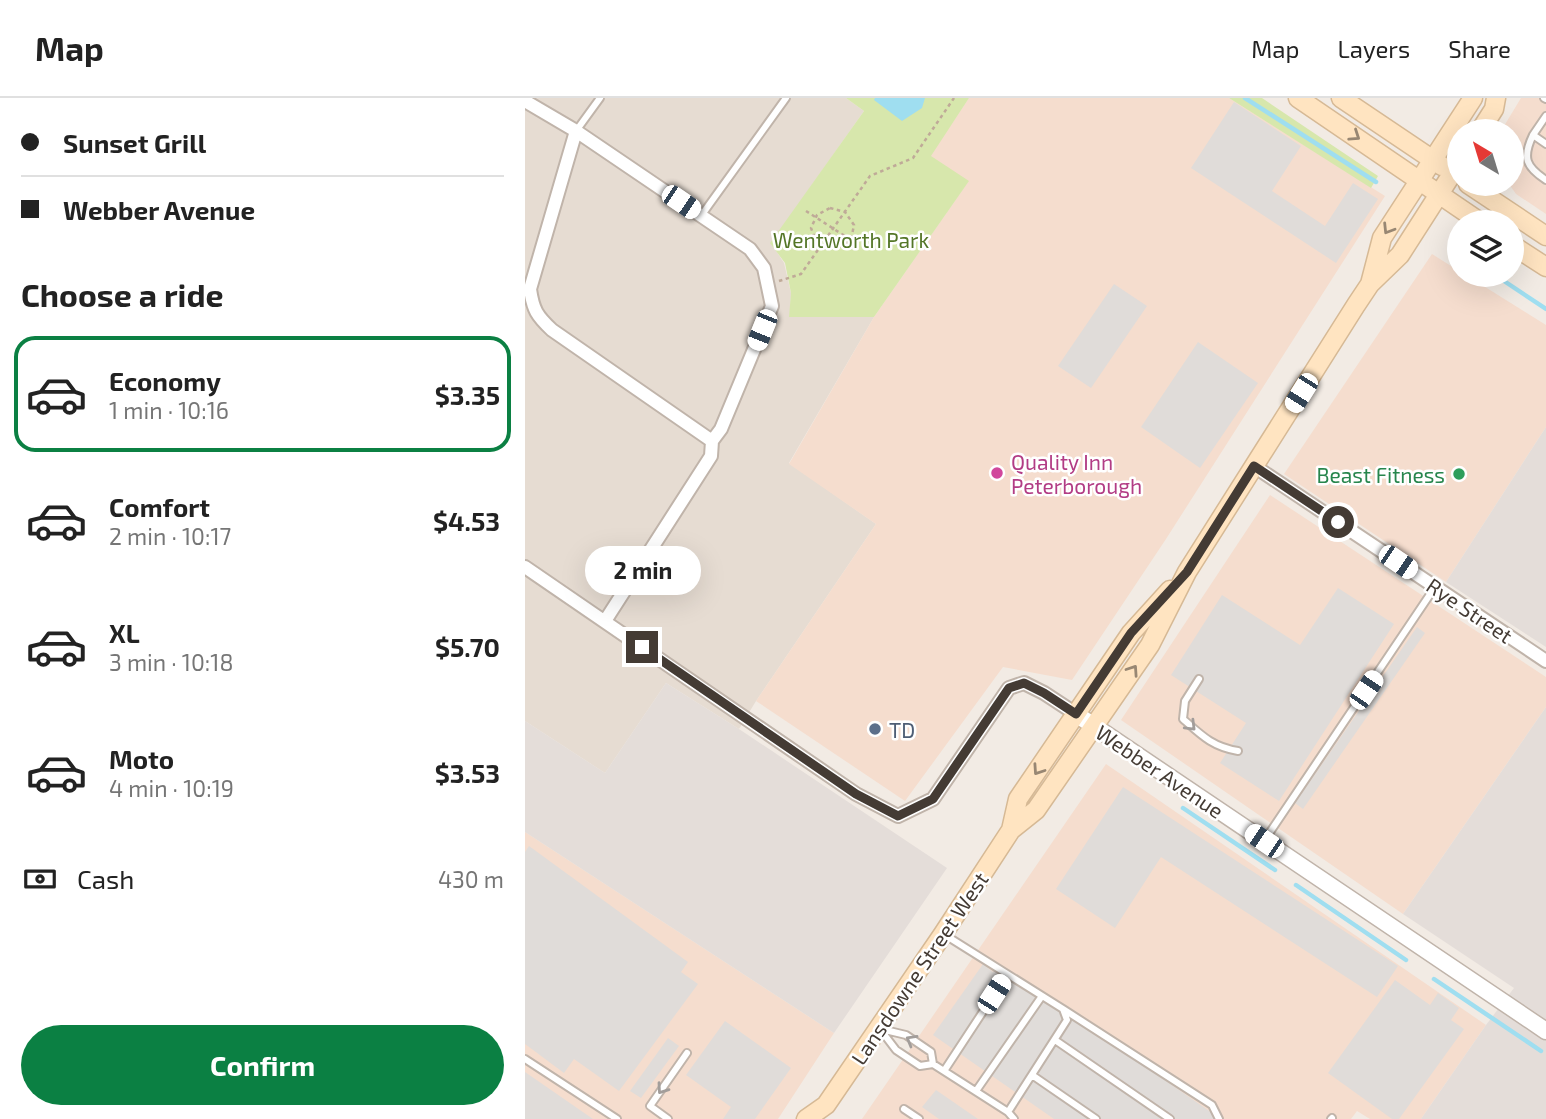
<!DOCTYPE html>
<html lang="en">
<head>
<meta charset="utf-8">
<style>
	body { margin:0; font-family:"Exo 2",sans-serif; background:#f6f6f6; color:#222; height:100vh; display:flex; flex-direction:column; font-size:26px; white-space:nowrap }
	* { box-sizing:border-box; margin:0 }
	p { font-size:23px; color:#767676 }
	.icon { flex:none; width:38px; height:38px; fill:none; stroke:currentColor; stroke-width:2; stroke-linecap:round; stroke-linejoin:round }
	.map { position:relative; flex:1; overflow:hidden }
	.details { display:flex; flex-direction:column; background:#fff; width:525px }
	.details>* { flex:none }
	.banner { display:grid; align-content:center; height:154px; padding:0 21px; background:#fff }
	.needle { width:46px; rotate:322deg }
	.controls { position:absolute; left:922px; top:21px; display:grid; gap:14px }
	.controls a { display:grid; place-items:center; width:77px; height:77px; border-radius:50%; background:#fff; box-shadow:0 7px 28px #0002; font-size:35px }
	.end { position:absolute; width:32px; height:32px; margin:-16px; border:9px solid #443b34; background:#fff; box-shadow:0 0 0 4px #fff }
	.from { border-radius:50% }
	.bubble { position:absolute; height:49px; border-radius:24px; background:#fff; box-shadow:0 7px 28px #0002; font-size:23px; font-weight:700; line-height:49px; text-align:center }
	.car { position:absolute; width:21px; height:42px; margin:-21px -10px; border-radius:9px; box-shadow:0 0 5px 2px #0007; background:linear-gradient(#fff 24%,#345 0 40%,#fff 0 76%,#345 0 86%,#fff 0) }
	.banner b { display:flex; align-items:center; gap:24px; height:66px; font-size:26px }
	.banner b+b { border-top:2px solid #e0e0e0 }
	.banner i { width:18px; height:18px; background:#222 }
	ul { padding:0; list-style:none }
	li { display:flex; align-items:center; gap:21px; height:116px; margin:0 14px 10px; padding:0 7px; border:4px solid transparent; border-radius:21px }
	li div { flex:1 }
	li b { display:block; font-size:26px }
	li em { font-style:normal; font-weight:700 }
	li.current { border-color:#0b8043 }
	li>.icon { width:63px; height:63px; stroke-width:1.5 }
	h2 { padding:0 21px; font-size:32px; line-height:84px }
	.pay { display:flex; align-items:center; gap:18px; height:77px; padding:0 21px; font-size:26px }
	.pay p { margin-inline-start:auto }
	.button { display:flex; gap:14px; margin-top:auto; padding:14px 21px }
	.button a { flex:1; height:80px; border-radius:42px; background:#0b8043; color:#fff; font-size:28px; font-weight:700; line-height:80px; text-align:center }
	header { display:flex; align-items:center; gap:42px; box-sizing:border-box; height:98px; padding:0 35px; background:#fff; border-bottom:2px solid #e0e0e0 }
	header strong { font-size:33px }
	nav { display:flex; gap:38px; margin-inline-start:auto; font-size:24px }
	main { display:flex; flex:1; min-height:0 }
	.map>svg:first-child { display:block }
	.residential { fill:#e6dcd2 }
	.commercial { fill:#f5ddce }
	.industrial { fill:#e4ddd9 }
	.green { fill:#d7e7ac }
	.parking { fill:#e0dcd9 }
	.water { fill:#9fdef0 }
	.lines { fill:none; stroke-linecap:round; stroke-linejoin:round }
	.stream { stroke:#9fdef0; stroke-width:4.5 }
	.service-casing { stroke:#c0b4aa; stroke-width:10 }
	.minor-casing { stroke:#c0b4aa; stroke-width:16 }
	.tertiary-casing { stroke:#c0b4aa; stroke-width:19 }
	.secondary-casing { stroke:#d6b995; stroke-width:21 }
	.path { stroke:#bfaa98; stroke-width:2.5; stroke-dasharray:3.5 3.5; stroke-linecap:butt }
	.service { stroke:#fff; stroke-width:6 }
	.minor { stroke:#fff; stroke-width:12 }
	.tertiary { stroke:#fff; stroke-width:16 }
	.secondary { stroke:#ffe4c1; stroke-width:18 }
	.oneway { stroke:#988773 }
	.oneway2 { stroke:#a29d9a }
	.route { stroke:#443b34; stroke-width:9 }
	.hotel-dot { fill:#d1479c; stroke:#fff; stroke-width:2.5 }
	.leisure-dot { fill:#2e9e5b; stroke:#fff; stroke-width:2.5 }
	.service-dot { fill:#5c6f8a; stroke:#fff; stroke-width:2.5 }
	.labels { text-anchor:middle; dominant-baseline:central; stroke-width:5; stroke-linejoin:round; paint-order:stroke }
	.park-label { font-size:21px; fill:#547627; stroke:#fff }
	.hotel-label { font-size:21px; fill:#b23c85; stroke:#fff; text-anchor:start }
	.leisure-label { font-size:21px; fill:#27864d; stroke:#fff; text-anchor:end }
	.street-label { font-size:21px; fill:#443b34; stroke:#fff }
	.service-label { font-size:21px; fill:#4e5e75; stroke:#fff; text-anchor:start }
</style>
</head>
<body>
<header>
<strong>Map</strong>
<nav><a>Map</a><a>Layers</a><a>Share</a></nav>
</header>
<main>
<section class="details">
<div class="banner">
<b><i class="from"></i>Sunset Grill</b>
<b><i></i>Webber Avenue</b>
</div>
<h2>Choose a ride</h2>
<ul>
<li class="current"><svg class="icon" aria-label="car" viewBox="0 0 24 24"><path d="M5 17H2v-5l4-1 3-4h7l3 4 3 1v5h-3M9 17h6M6 11h13"/><circle cx="7" cy="17" r="2"/><circle cx="17" cy="17" r="2"/></svg><div><b>Economy</b><p>1 min · 10:16</p></div><em>$3.35</em></li>
<li><svg class="icon" aria-label="car" viewBox="0 0 24 24"><path d="M5 17H2v-5l4-1 3-4h7l3 4 3 1v5h-3M9 17h6M6 11h13"/><circle cx="7" cy="17" r="2"/><circle cx="17" cy="17" r="2"/></svg><div><b>Comfort</b><p>2 min · 10:17</p></div><em>$4.53</em></li>
<li><svg class="icon" aria-label="car" viewBox="0 0 24 24"><path d="M5 17H2v-5l4-1 3-4h7l3 4 3 1v5h-3M9 17h6M6 11h13"/><circle cx="7" cy="17" r="2"/><circle cx="17" cy="17" r="2"/></svg><div><b>XL</b><p>3 min · 10:18</p></div><em>$5.70</em></li>
<li><svg class="icon" aria-label="car" viewBox="0 0 24 24"><path d="M5 17H2v-5l4-1 3-4h7l3 4 3 1v5h-3M9 17h6M6 11h13"/><circle cx="7" cy="17" r="2"/><circle cx="17" cy="17" r="2"/></svg><div><b>Moto</b><p>4 min · 10:19</p></div><em>$3.53</em></li>
</ul>
<div class="pay"><svg class="icon" aria-label="cash" viewBox="0 0 24 24"><path d="M3 7h18v10H3z"/><circle cx="12" cy="12" r="2"/></svg>Cash<p>430 m</p></div>
<div class="button"><a>Confirm</a></div>
</section>
<div class="map">
<svg width="1021" height="1021" viewBox="0 0 1021 1021">
	<rect width="100%" height="100%" fill="#f2ebe4"/>
	<path class="residential" d="M 0,0 L 321,0 L 339,13 L 246,145 L 259,165 L 266,195 L 265,219 L 349,219 L 264,365 L 351,426 L 231,603 L 214,631 L 141,585 L 80,675 L 0,623 Z"/>
	<path class="commercial" d="M 444,0 L 704,0 L 860,98 L 641,441 L 547,582 L 478,569 L 380,703 L 231,603 L 351,426 L 264,366 L 349,219 L 443,84 L 405,58 Z
		M 996,0 L 1021,0 L 1021,116 L 991,96 L 984,86 L 987,86 L 987,33 L 976,33 Z
		M 907,156 L 934,173 L 934,177 L 941,177 L 1021,227 L 1021,329 L 921,484 L 759,376 Z
		M 745,397 L 1021,579 L 1021,609 L 878,816 L 596,622 Z
		M 581,666 L 961,927 L 896,1021 L 845,1021 L 832,1013 L 826,1021 L 337,1021 Z
		M 0,734 L 309,935 L 253,1021 L 0,1021 Z"/>
	<path class="industrial" d="M 1021,329 L 1021,549 L 921,484 Z
		M 141,585 L 214,631 L 422,770 L 309,935 L 0,734 L 0,623 L 80,675 Z
		M 1021,609 L 1021,1021 L 896,1021 L 961,927 L 989,890 L 878,816 Z"/>
	<path class="green" d="M 321,0 L 444,0 L 406,58 L 444,83 L 349,219 L 264,219 L 266,195 L 260,165 L 245,145 L 339,13 Z
		M 704,0 L 737,0 L 853,78 L 846,90 Z"/>
	<path class="parking" d="M 709,4 L 776,48 L 747,93 L 800,128 L 828,85 L 853,101 L 811,165 L 666,70 Z
		M 589,186 L 622,208 L 566,290 L 533,268 Z
		M 673,244 L 733,285 L 675,370 L 616,329 Z
		M 813,490 L 869,526 L 754,703 L 695,665 L 721,625 L 646,577 L 697,497 L 775,547 Z
		M 892,529 L 900,535 L 778,711 L 770,705 Z
		M 598,689 L 873,868 L 852,899 L 636,759 L 590,830 L 531,791 Z
		M 4,748 L 163,864 L 156,874 L 173,886 L 94,993 L 49,961 L 39,975 L 0,946 L 0,754 Z
		M 458,866 L 468,874 L 474,867 L 693,1019 L 692,1021 L 529,1021 L 408,937 Z
		M 870,882 L 905,907 L 913,895 L 934,910 L 926,922 L 939,931 L 874,1021 L 867,1021 L 803,975 Z
		M 200,923 L 266,970 L 230,1021 L 198,1021 L 206,1009 L 161,977 Z
		M 143,940 L 154,948 L 116,1000 L 105,993 Z
		M 0,974 L 68,1021 L 0,1021 Z
		M 411,992 L 453,1021 L 414,1021 L 397,1009 Z"/>
	<path class="water" d="M 350,0 L 400,0 L 397,10 L 377,23 L 349,2 Z"/>
	<g class="lines">
		<path class="stream" d="M 720,0 L 851,84
			M 929,137 L 934,145
			M 970,177 L 1021,211
			M 658,710 L 750,772
			M 771,787 L 881,862
			M 909,881 L 1016,953"/>
		<g class="service-casing">
			<path id="service" d="M 1019,0 L 1021,1
				M 1021,18 L 1008,37 L 1021,46
				M 51,33 L 75,0
				M 1008,37 C 997,60 1001,69 1021,82
				M 176,118 L 261,0
				M 674,581 L 660,603 L 658,621 C 677,638 688,649 713,653
				M 739,743 L 910,489
				M 420,837 L 538,911 L 542,922 L 483,1014
				M 538,911 L 687,1007 L 694,1021
				M 355,931 L 371,952 L 395,968 L 408,966 L 483,1014 L 489,1021
				M 356,931 L 381,937 L 406,954 L 408,966
				M 530,942 L 645,1021
				M 0,961 L 92,1021
				M 419,973 L 482,877
				M 507,977 L 571,1021
				M 451,993 L 517,898
				M 379,1011 L 394,1021
				M 143,1021 L 125,1008 L 162,955
				M 806,1021 L 807,1020"/>
		</g>
		<g class="minor-casing">
			<path id="minor" d="M 0,3 L 51,33 L 225,151 L 239,170 L 247,208 L 196,331 L 187,343 L 186,358 L 80,523
				M 51,33 L 5,191 C 8,212 12,218 27,232 L 187,343
				M 729,368 L 1021,563
				M 0,469 L 331,696 L 373,718 L 408,701 L 484,590 L 499,585 L 519,595 L 551,616"/>
		</g>
		<g class="tertiary-casing">
			<path id="tertiary" d="M 551,616 L 1021,933"/>
		</g>
		<g class="secondary-casing">
			<path id="secondary" d="M 773,0 L 955,124
				M 816,0 L 917,68
				M 955,33 L 969,11 L 971,0
				M 943,86 L 1021,138
				M 987,147 L 1021,169
				M 845,186 L 857,140 L 948,0
				M 486,732 L 493,701 L 606,535 L 645,492
				M 281,1021 L 301,1007 L 418,836 L 486,732 L 511,712 L 625,547 L 662,474 L 831,207 L 845,186 L 875,157 L 934,65"/>
		</g>
		<path class="path" d="M 305,110 L 320,114 L 329,127 L 326,142 L 314,150 L 296,149 L 291,143 L 286,130 L 292,117 Z
			M 281,113 L 326,142
			M 254,183 L 276,176 L 345,78 L 388,60 L 429,0"/>
		<use href="#service" class="service"/>
		<use href="#minor" class="minor"/>
		<use href="#tertiary" class="tertiary"/>
		<use href="#secondary" class="secondary"/>
	</g>
	<defs><path id="oneway-chevron" d="M-2-3.5L2.5 0L-2 3.5" fill="none" stroke-width="1.6" stroke-linecap="round" stroke-linejoin="round" transform="scale(1.75)"/></defs>
	<g class="oneway">
		<use href="#oneway-chevron" transform="translate(830 38) rotate(34)"/>
		<use href="#oneway-chevron" transform="translate(863 131) rotate(122)"/>
		<use href="#oneway-chevron" transform="translate(608 572) rotate(-56)"/>
		<use href="#oneway-chevron" transform="translate(513 672) rotate(124)"/>
	</g>
	<g class="oneway2">
		<use href="#oneway-chevron" transform="translate(666 628) rotate(45)"/>
		<use href="#oneway-chevron" transform="translate(386 942) rotate(-150)"/>
		<use href="#oneway-chevron" transform="translate(137 991) rotate(125)"/>
	</g>
	<g class="lines">
		<path class="route" d="M 117,549 L 331,696 L 373,718 L 408,701 L 484,590 L 499,585 L 519,595 L 551,616 L 606,535 L 662,474 L 729,368 L 813,424"/>
	</g>
	<circle class="hotel-dot" cx="472" cy="375" r="7"/>
	<circle class="leisure-dot" cx="934" cy="376" r="7"/>
	<circle class="service-dot" cx="350" cy="631" r="7"/>
	<g class="labels">
		<g class="park-label">
			<text x="326" y="141">Wentworth Park</text>
		</g>
		<g class="hotel-label">
			<text x="486" y="363">Quality Inn<tspan x="486" dy="24">Peterborough</tspan></text>
		</g>
		<g class="leisure-label">
			<text x="920" y="376">Beast Fitness</text>
		</g>
		<g class="street-label">
			<text transform="translate(945 512) rotate(34)">Rye Street</text>
			<text transform="translate(635 673) rotate(34)">Webber Avenue</text>
			<text transform="translate(394 870) rotate(-56)">Lansdowne Street West</text>
		</g>
		<g class="service-label">
			<text x="364" y="631">TD</text>
		</g>
	</g>
</svg>
<div class="controls">
<a><svg class="needle" viewBox="-14 -14 28 28"><path d="M0-13l5 13h-10z" fill="#e53935"/><path d="M0 13l5-13h-10z" fill="#767676"/></svg></a>
<a><svg class="icon" aria-label="layers" viewBox="0 0 24 24"><path d="M12 4l9 5-9 5-9-5zM3 14l9 5 9-5"/></svg></a>
</div>
<i class="end from" style="left:813px;top:424px"></i>
<i class="end" style="left:117px;top:549px"></i>
<div class="bubble" style="left:60px;top:448px;width:116px">2 min</div>
<i class="car" style="left:156px;top:104px;rotate:124deg"></i>
<i class="car" style="left:237px;top:232px;rotate:202deg"></i>
<i class="car" style="left:776px;top:295px;rotate:212deg"></i>
<i class="car" style="left:873px;top:464px;rotate:124deg"></i>
<i class="car" style="left:841px;top:592px;rotate:34deg"></i>
<i class="car" style="left:739px;top:743px;rotate:304deg"></i>
<i class="car" style="left:469px;top:896px;rotate:33deg"></i>
</div>
</main>
</body>
</html>
